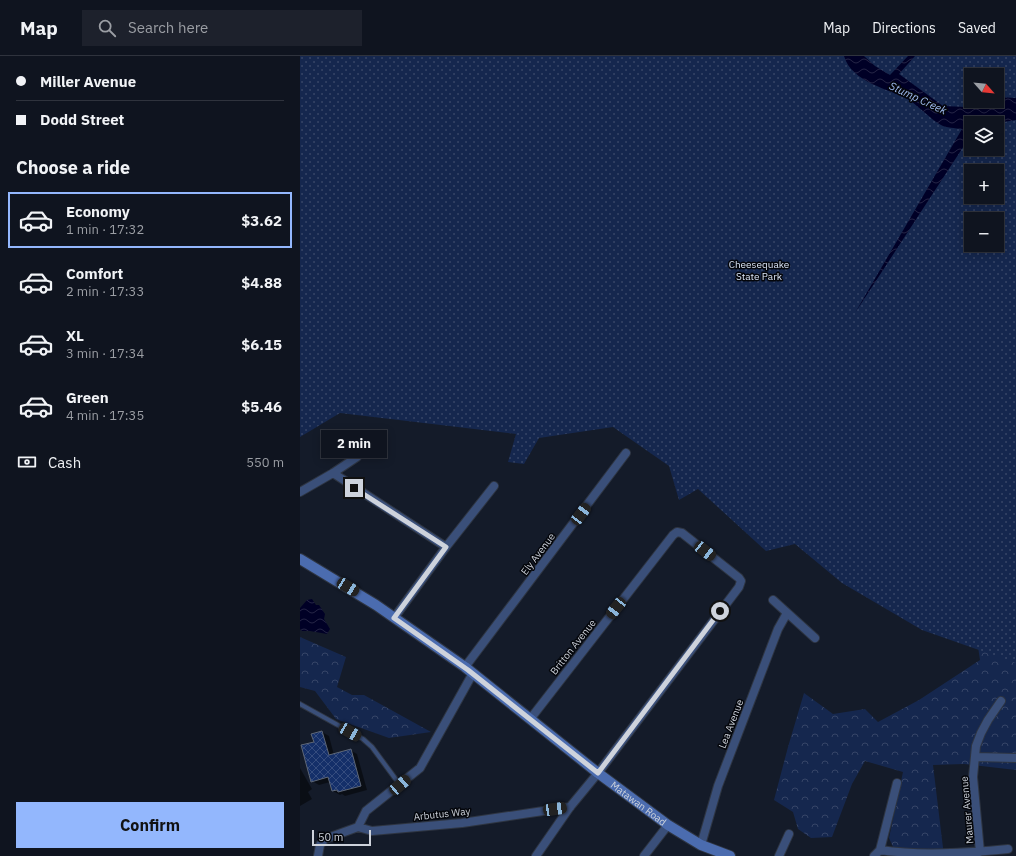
<!DOCTYPE html>
<html lang="en">
<head>
<meta charset="utf-8">
<style>
	body { margin:0; font-family:"IBM Plex Sans",sans-serif; background:#1d212c; color:#f1f3f6; height:100vh; display:flex; flex-direction:column; font-size:15px; white-space:nowrap }
	* { box-sizing:border-box; margin:0 }
	p { font-size:13px; color:#9b9ea4 }
	.icon { flex:none; width:22px; height:22px; fill:none; stroke:currentColor; stroke-width:2; stroke-linecap:round; stroke-linejoin:round }
	.map { position:relative; flex:1; overflow:hidden }
	.panel { display:flex; flex-direction:column; background:#0f141f; width:300px }
	.panel>* { flex:none }
	.top-card { display:grid; align-content:center; height:88px; padding:0 16px; background:#0f141f }
	.needle { width:26px; rotate:117deg }
	.controls { position:absolute; left:664px; top:12px; display:grid; gap:8px }
	.controls a { display:grid; place-items:center; width:40px; height:40px; border-radius:0px; background:#0f141f; box-shadow:0 2px 10px #0003,0 0 0 1px #2f333d; font-size:20px }
	.scale { position:absolute; left:12px; bottom:10px; width:59px; box-sizing:border-box; padding-left:4px; border:2px solid #ced3dc; border-top:0; font-size:11px; line-height:14px; white-space:nowrap; color:#ced3dc; -webkit-text-stroke:3px #04060b; paint-order:stroke }
	.end { position:absolute; width:18px; height:18px; margin:-9px; border:5px solid #ced3dc; background:#111; box-shadow:0 0 0 2px #111 }
	.from { border-radius:50% }
	.bubble { position:absolute; height:28px; border-radius:0px; background:#0f141f; box-shadow:0 2px 10px #0003,0 0 0 1px #2f333d; font-size:13px; font-weight:800; line-height:28px; text-align:center }
	.car { position:absolute; width:12px; height:24px; margin:-12px -6px; border-radius:5px; box-shadow:0 0 3px 1px #0007; background:linear-gradient(#222 24%,#8ab4d8 0 40%,#222 0 76%,#8ab4d8 0 86%,#222 0) }
	.top-card b { display:flex; align-items:center; gap:14px; height:38px; font-size:15px }
	.top-card b+b { border-top:1px solid #2f333d }
	.top-card i { width:10px; height:10px; background:#f1f3f6 }
	ul { padding:0; list-style:none }
	li { display:flex; align-items:center; gap:12px; height:56px; margin:0 8px 6px; padding:0 8px; border:2px solid transparent; border-radius:0px }
	li div { flex:1 }
	li b { display:block; font-size:15px }
	li em { font-style:normal; font-weight:800 }
	li.on { border-color:#93b7fd }
	li>.icon { width:36px; height:36px; stroke-width:1.5 }
	h2 { padding:0 16px; font-size:18px; line-height:48px }
	.pay { display:flex; align-items:center; gap:10px; height:44px; padding:0 16px; font-size:15px }
	.pay p { margin-inline-start:auto }
	.cta { display:flex; gap:8px; margin-top:auto; padding:8px 16px }
	.cta a { flex:1; height:46px; border-radius:0px; background:#93b7fd; color:#111; font-size:16px; font-weight:800; line-height:46px; text-align:center }
	header { display:flex; align-items:center; gap:24px; box-sizing:border-box; height:56px; padding:0 20px; background:#0f141f; border-bottom:1px solid #2f333d }
	header strong { font-size:19px }
	nav { display:flex; gap:22px; margin-inline-start:auto; font-size:14px }
	.search { width:280px; height:36px; background:#1d212c; display:flex; align-items:center; gap:10px; box-sizing:border-box; padding:0 14px; border-radius:0px; color:#9b9ea4; font-size:15px }
	main { display:flex; flex:1; min-height:0 }
	.map>svg:first-child { display:block }
	.forest { fill:url(#forest-crowns) }
	.park { fill:url(#park-dots); fill-rule:evenodd }
	.water { fill:url(#water-waves) }
	.shadow { fill:#0007 }
	.building { fill:url(#building-cross-hatch); stroke:#5e6777 }
	.lines { fill:none; stroke-linecap:round; stroke-linejoin:round }
	.service-casing { stroke:#2e3542; stroke-width:6 }
	.minor-casing { stroke:#2e3542; stroke-width:10 }
	.secondary-casing { stroke:#2e3542; stroke-width:12 }
	.service { stroke:#3a4f79; stroke-width:4 }
	.minor { stroke:#3a4f79; stroke-width:8 }
	.secondary { stroke:#4b6caf; stroke-width:10 }
	.route { stroke:#ced3dc; stroke-width:5 }
	.labels { text-anchor:middle; dominant-baseline:central; stroke-width:3; stroke-linejoin:round; paint-order:stroke }
	.park-label { font-size:10px; fill:#dbe5f7; stroke:#04060b }
	.street-label { font-size:10px; fill:#ced3dc; stroke:#04060b }
	.water-label { font-size:11px; font-style:italic; fill:#a2bef3; stroke:#04060b }
</style>
</head>
<body>
<header>
<strong>Map</strong>
<div class="search"><svg class="icon" aria-label="search" viewBox="0 0 24 24"><circle cx="10" cy="10" r="6"/><path d="M15 15l6 6"/></svg>Search here</div>
<nav><a>Map</a><a>Directions</a><a>Saved</a></nav>
</header>
<main>
<section class="panel">
<div class="top-card">
<b><i class="from"></i>Miller Avenue</b>
<b><i></i>Dodd Street</b>
</div>
<h2>Choose a ride</h2>
<ul>
<li class="on"><svg class="icon" aria-label="car" viewBox="0 0 24 24"><path d="M5 17H2v-5l4-1 3-4h7l3 4 3 1v5h-3M9 17h6M6 11h13"/><circle cx="7" cy="17" r="2"/><circle cx="17" cy="17" r="2"/></svg><div><b>Economy</b><p>1 min · 17:32</p></div><em>$3.62</em></li>
<li><svg class="icon" aria-label="car" viewBox="0 0 24 24"><path d="M5 17H2v-5l4-1 3-4h7l3 4 3 1v5h-3M9 17h6M6 11h13"/><circle cx="7" cy="17" r="2"/><circle cx="17" cy="17" r="2"/></svg><div><b>Comfort</b><p>2 min · 17:33</p></div><em>$4.88</em></li>
<li><svg class="icon" aria-label="car" viewBox="0 0 24 24"><path d="M5 17H2v-5l4-1 3-4h7l3 4 3 1v5h-3M9 17h6M6 11h13"/><circle cx="7" cy="17" r="2"/><circle cx="17" cy="17" r="2"/></svg><div><b>XL</b><p>3 min · 17:34</p></div><em>$6.15</em></li>
<li><svg class="icon" aria-label="car" viewBox="0 0 24 24"><path d="M5 17H2v-5l4-1 3-4h7l3 4 3 1v5h-3M9 17h6M6 11h13"/><circle cx="7" cy="17" r="2"/><circle cx="17" cy="17" r="2"/></svg><div><b>Green</b><p>4 min · 17:35</p></div><em>$5.46</em></li>
</ul>
<div class="pay"><svg class="icon" aria-label="cash" viewBox="0 0 24 24"><path d="M3 7h18v10H3z"/><circle cx="12" cy="12" r="2"/></svg>Cash<p>550 m</p></div>
<div class="cta"><a>Confirm</a></div>
</section>
<div class="map">
<svg width="716" height="800" viewBox="0 0 716 800">
	<defs>
		<pattern id="forest-crowns" width="20" height="18" patternUnits="userSpaceOnUse"><rect width="20" height="18" fill="#15274e"/><path d="M2 6a3 3 0 1 1 6 0M12 15a3 3 0 1 1 6 0" fill="none" stroke="#364567"/></pattern>
		<pattern id="park-dots" width="8" height="8" patternUnits="userSpaceOnUse"><rect width="8" height="8" fill="#15274e"/><path d="M2 2h.1M6 6h.1" fill="none" stroke="#364567" stroke-width="1.8" stroke-linecap="round"/></pattern>
		<pattern id="water-waves" width="16" height="10" patternUnits="userSpaceOnUse"><rect width="16" height="10" fill="#000026"/><path d="M0 5q4-4 8 0t8 0" fill="none" stroke="#242445"/></pattern>
		<pattern id="building-cross-hatch" width="8" height="8" patternUnits="userSpaceOnUse"><rect width="8" height="8" fill="#142f69"/><path d="M0 0l8 8M0 8l8-8" fill="none" stroke="#354c7e"/></pattern>
	</defs>
	<rect width="100%" height="100%" fill="#141b29"/>
	<path class="forest" d="M 716,491 L 716,714 L 664,708 L 633,709 L 644,800 L 597,800 L 589,782 L 603,716 L 565,705 L 552,728 L 532,781 L 511,782 L 498,773 L 493,756 L 474,744 L 488,691 L 504,637 L 533,658 L 565,653 L 578,666 L 619,644 L 680,604 L 674,564 Z
		M 0,581 L 46,601 L 37,631 L 52,639 L 64,639 L 131,676 L 89,682 L 36,663 L 15,635 L 0,631 Z"/>
	<path class="park" d="M 0,0 L 716,0 L 716,607 L 622,574 L 542,527 L 495,488 L 466,495 L 398,433 L 379,444 L 369,410 L 313,371 L 239,382 L 224,408 L 208,406 L 216,378 L 40,357 L 0,381 ZM 671,19 L 697,19 L 697,45 L 671,45 ZM 671,67 L 697,67 L 697,93 L 671,93 ZM 671,115 L 697,115 L 697,141 L 671,141 ZM 671,163 L 697,163 L 697,189 L 671,189 Z"/>
	<path class="water" d="M 544,0 L 564,0 L 575,10 L 590,19 L 608,0 L 615,0 L 599,18 L 643,50 L 666,51 L 684,45 L 697,45 L 697,41 L 716,42 L 716,64 L 697,67 L 671,67 L 671,79 L 555,257 L 662,73 C 655,72 646,72 641,69 C 629,62 620,51 609,44 C 588,32 552,27 544,0 Z
		M 12,543 L 16,549 L 19,549 L 25,558 L 24,563 L 30,573 L 27,578 L 10,575 L 2,575 L 0,573 L 0,552 L 7,544 Z"/>
	<path class="shadow" d="M 22,676 L 29,680 L 34,699 L 50,694 L 57,698 L 67,734 L 45,740 L 42,738 L 40,739 L 33,735 L 30,726 L 19,729 L 12,725 L 15,687 Z
		M 0,712 L 12,733 L 8,736 L 12,743 L 0,750 Z"/>
	<path class="building" d="M 22,675 L 29,699 L 51,693 L 61,730 L 38,736 L 37,734 L 32,735 L 28,721 L 11,726 L 1,689 L 14,686 L 11,678 Z"/>
	<g class="lines">
		<g class="service-casing">
			<path id="service" d="M 0,648 L 63,683 L 72,691 L 100,729"/>
		</g>
		<g class="minor-casing">
			<path id="minor" d="M 33,417 L 146,491
				M 0,436 L 33,417 L 57,401
				M 473,544 L 515,582
				M 94,562 L 146,491 L 194,430
				M 165,611 L 326,397
				M 231,662 L 373,479 L 377,476 L 382,477 L 439,522 L 441,525 L 439,531 L 298,717 L 270,751 L 236,800
				M 675,701 L 716,702
				M 58,771 L 66,755 L 120,712 L 173,617
				M 401,789 L 418,730 L 478,573 L 487,557
				M 580,794 C 621,800 666,797 708,793
				M 680,796 L 673,721 L 676,690 L 681,677 L 688,664 L 701,645
				M 18,800 L 20,789 L 25,783 L 58,771 L 72,775 L 162,767 L 270,751
				M 344,800 L 368,769
				M 479,800 L 489,778
				M 574,800 L 580,794 L 597,727"/>
		</g>
		<g class="secondary-casing">
			<g id="secondary">
				<path id="s1" d="M 0,503 L 76,549 L 165,611 L 298,717 L 368,769 L 401,789 L 430,800"/>
			</g>
		</g>
		<use href="#service" class="service"/>
		<use href="#minor" class="minor"/>
		<use href="#secondary" class="secondary"/>
	</g>
	<g class="lines">
		<path class="route" d="M 54,432 L 146,491 L 94,562 L 168,614 L 298,717 L 420,555"/>
	</g>
	<g class="labels">
		<g class="park-label">
			<text x="459" y="208">Cheesequake<tspan x="459" dy="12">State Park</tspan></text>
		</g>
		<g class="street-label">
			<text transform="translate(238 498) rotate(-53)">Ely Avenue</text>
			<text transform="translate(273 591) rotate(-52)">Britton Avenue</text>
			<text transform="translate(431 668) rotate(-69)">Lea Avenue</text>
			<text stroke="none"><textPath href="#s1" startOffset="418">Matawan Road</textPath></text>
			<text transform="translate(667 754) rotate(-95)">Maurer Avenue</text>
			<text transform="translate(142 758) rotate(-6)">Arbutus Way</text>
		</g>
		<g class="water-label">
			<text transform="translate(618 42) rotate(25)">Stump Creek</text>
		</g>
	</g>
</svg>
<div class="controls">
<a><svg class="needle" viewBox="-14 -14 28 28"><path d="M0-13l5 13h-10z" fill="#e53935"/><path d="M0 13l5-13h-10z" fill="#9b9ea4"/></svg></a>
<a><svg class="icon" aria-label="layers" viewBox="0 0 24 24"><path d="M12 4l9 5-9 5-9-5zM3 14l9 5 9-5"/></svg></a>
<a>+</a>
<a>−</a>
</div>
<div class="scale">50 m</div>
<i class="end from" style="left:420px;top:555px"></i>
<i class="end" style="left:54px;top:432px"></i>
<div class="bubble" style="left:21px;top:374px;width:66px">2 min</div>
<i class="car" style="left:281px;top:458px;rotate:37deg"></i>
<i class="car" style="left:405px;top:495px;rotate:128deg"></i>
<i class="car" style="left:48px;top:531px;rotate:121deg"></i>
<i class="car" style="left:316px;top:552px;rotate:218deg"></i>
<i class="car" style="left:50px;top:676px;rotate:120deg"></i>
<i class="car" style="left:100px;top:729px;rotate:49deg"></i>
<i class="car" style="left:255px;top:753px;rotate:82deg"></i>
</div>
</main>
</body>
</html>
